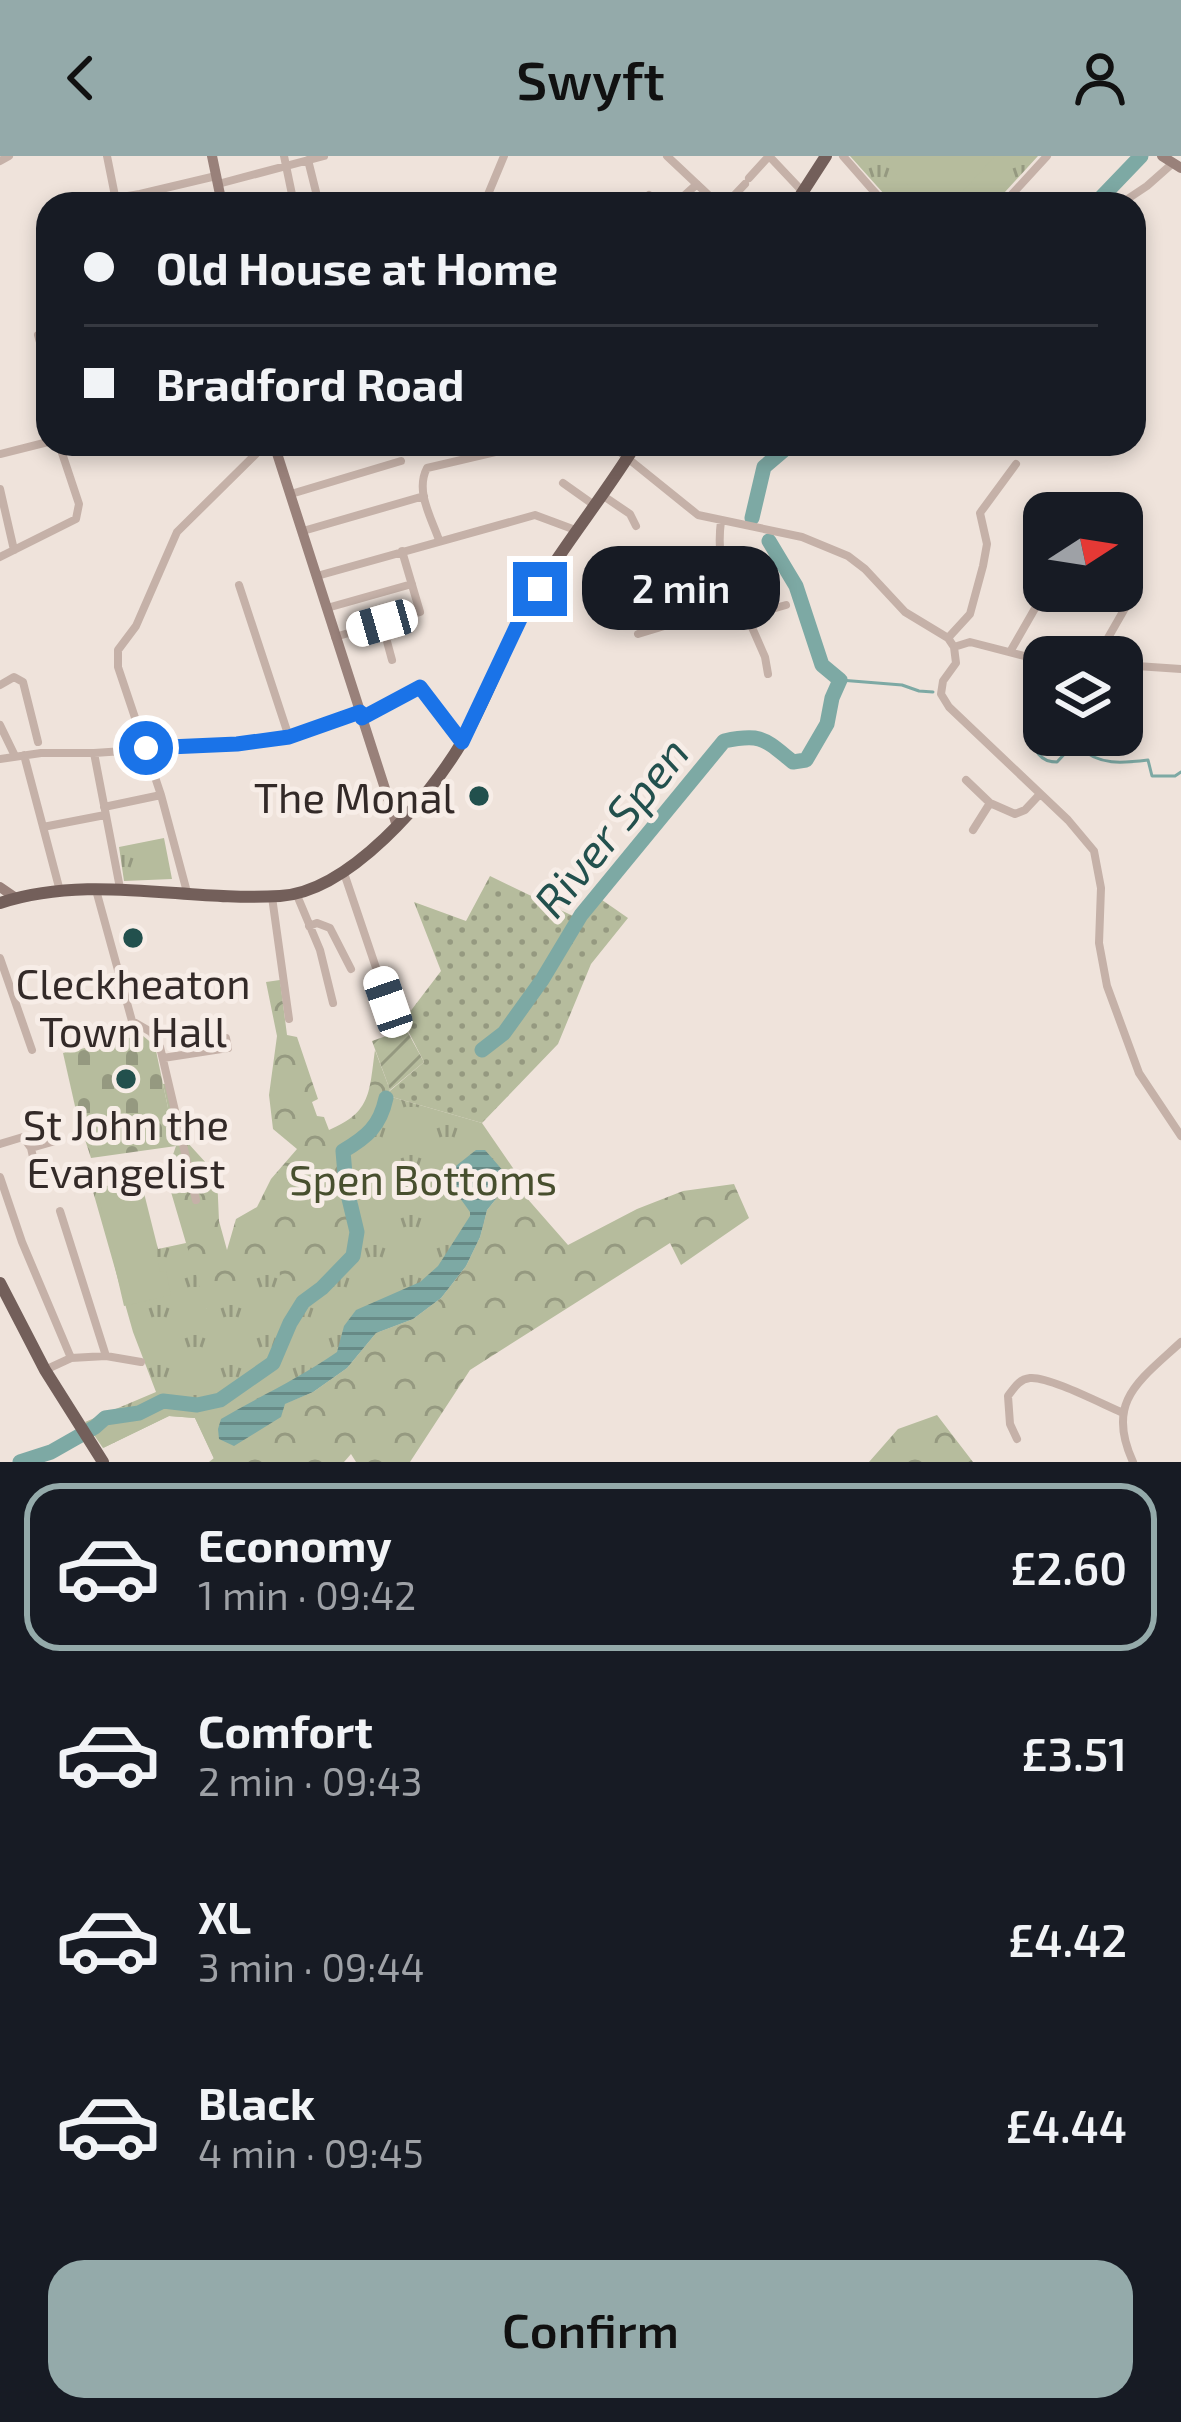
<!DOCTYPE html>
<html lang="en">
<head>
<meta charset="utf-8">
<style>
	body { margin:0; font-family:"Exo 2",sans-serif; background:#242831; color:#f1f3f6; height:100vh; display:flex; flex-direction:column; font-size:45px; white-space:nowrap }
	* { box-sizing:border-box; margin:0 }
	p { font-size:39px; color:#9ea1a6 }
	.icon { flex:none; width:66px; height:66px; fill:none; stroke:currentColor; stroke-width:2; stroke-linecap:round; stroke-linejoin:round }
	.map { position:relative; height:1306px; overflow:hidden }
	.drawer { display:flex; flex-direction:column; background:#171b24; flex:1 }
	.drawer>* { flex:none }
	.guide { position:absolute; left:36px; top:36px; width:1110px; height:264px; border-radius:36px; box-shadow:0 6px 18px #0003; display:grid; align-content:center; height:264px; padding:0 48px; background:#171b24 }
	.needle { width:78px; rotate:78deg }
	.controls { position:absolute; left:1023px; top:336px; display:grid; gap:24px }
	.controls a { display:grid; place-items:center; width:120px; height:120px; border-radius:24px; background:#171b24; box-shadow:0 6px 18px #0003; font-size:60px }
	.end { position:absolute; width:54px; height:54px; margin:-27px; border:15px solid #1a73e8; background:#fff; box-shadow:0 0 0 6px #fff }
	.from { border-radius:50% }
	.bubble { position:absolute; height:84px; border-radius:36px; background:#171b24; box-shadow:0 6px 18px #0003; font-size:39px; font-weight:600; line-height:84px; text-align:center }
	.car { position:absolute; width:36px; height:72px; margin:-36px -18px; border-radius:15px; box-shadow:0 0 9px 3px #0007; background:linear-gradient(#fff 24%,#345 0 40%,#fff 0 76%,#345 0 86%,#fff 0) }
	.guide b { display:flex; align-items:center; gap:42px; height:114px; font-size:45px }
	.guide b+b { border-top:3px solid #363941 }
	.guide i { width:30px; height:30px; background:#f1f3f6 }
	ul { padding:21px 0 0; list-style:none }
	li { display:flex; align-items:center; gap:36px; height:168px; margin:0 24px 18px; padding:0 24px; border:6px solid transparent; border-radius:36px }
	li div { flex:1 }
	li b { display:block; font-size:45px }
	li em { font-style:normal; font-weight:600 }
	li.current { border-color:#94aaaa }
	li>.icon { width:108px; height:108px; stroke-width:1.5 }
	.cta { display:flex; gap:24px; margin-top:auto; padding:24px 48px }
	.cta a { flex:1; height:138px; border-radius:36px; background:#94aaaa; color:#111; font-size:48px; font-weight:600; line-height:138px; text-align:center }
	header { display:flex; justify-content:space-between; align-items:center; height:156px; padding:0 48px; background:#94aaaa; color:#111; font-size:54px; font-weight:600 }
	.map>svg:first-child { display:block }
	.grass { fill:url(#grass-dots) }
	.forest { fill:url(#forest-crowns) }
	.cemetery { fill:url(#cemetery-stones) }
	.park { fill:url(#park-tufts) }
	.garden { fill:url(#garden-furrows) }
	.pitch { fill:#b6bc9d }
	.water { fill:url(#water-rules) }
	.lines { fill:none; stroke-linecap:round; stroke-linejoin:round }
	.stream { stroke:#7da9a4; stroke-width:3 }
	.river { stroke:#7da9a4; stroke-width:15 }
	.street { stroke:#c5b1a8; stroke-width:8 }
	.secondary { stroke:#99817a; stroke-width:10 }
	.primary { stroke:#735f5a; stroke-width:12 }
	.route { stroke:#1a73e8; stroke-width:15 }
	.poi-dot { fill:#22504d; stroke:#f7ede7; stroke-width:4.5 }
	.labels { text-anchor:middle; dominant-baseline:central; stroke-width:10; stroke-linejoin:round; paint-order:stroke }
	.poi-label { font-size:42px; fill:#332a28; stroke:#f7ede7 }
	.park-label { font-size:42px; fill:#474f2e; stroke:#f7ede7 }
	.water-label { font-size:45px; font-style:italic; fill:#22504d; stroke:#f7ede7 }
</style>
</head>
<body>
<header><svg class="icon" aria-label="back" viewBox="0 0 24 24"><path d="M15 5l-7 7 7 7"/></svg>Swyft<svg class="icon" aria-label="person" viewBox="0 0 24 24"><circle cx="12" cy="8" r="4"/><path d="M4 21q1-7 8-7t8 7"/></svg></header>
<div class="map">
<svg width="1181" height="1306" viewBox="0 0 1181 1306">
	<defs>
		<pattern id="grass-dots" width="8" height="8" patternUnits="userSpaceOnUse" patternTransform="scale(3)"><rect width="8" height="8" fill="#b6bc9d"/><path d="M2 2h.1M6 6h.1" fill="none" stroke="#959980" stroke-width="1.8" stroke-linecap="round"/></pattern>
		<pattern id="forest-crowns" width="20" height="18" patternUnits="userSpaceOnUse" patternTransform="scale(3)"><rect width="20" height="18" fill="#b6bc9d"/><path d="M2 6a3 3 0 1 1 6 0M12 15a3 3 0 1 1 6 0" fill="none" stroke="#959980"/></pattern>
		<pattern id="cemetery-stones" width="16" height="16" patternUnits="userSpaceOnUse" patternTransform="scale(3)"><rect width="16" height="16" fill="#b6bc9d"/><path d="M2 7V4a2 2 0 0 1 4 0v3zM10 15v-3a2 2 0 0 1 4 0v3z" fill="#959980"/></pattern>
		<pattern id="park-tufts" width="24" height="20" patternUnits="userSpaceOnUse" patternTransform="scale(3)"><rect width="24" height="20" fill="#b6bc9d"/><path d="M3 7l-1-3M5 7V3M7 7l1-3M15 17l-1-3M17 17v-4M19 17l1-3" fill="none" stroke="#959980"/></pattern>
		<pattern id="garden-furrows" width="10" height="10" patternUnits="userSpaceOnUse" patternTransform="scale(3)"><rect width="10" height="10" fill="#b6bc9d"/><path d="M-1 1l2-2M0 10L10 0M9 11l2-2" fill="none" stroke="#959980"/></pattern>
		<pattern id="water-rules" width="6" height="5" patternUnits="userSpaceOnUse" patternTransform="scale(3)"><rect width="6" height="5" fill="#7da9a4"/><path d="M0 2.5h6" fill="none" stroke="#678a86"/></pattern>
	</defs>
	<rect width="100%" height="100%" fill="#efe3db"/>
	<path class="grass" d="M 490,720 L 573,760 L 592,737 L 628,762 L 591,808 L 558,888 L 482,967 L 385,939 L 424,906 L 403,865 L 441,815 L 414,746 L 466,765 Z"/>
	<path class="forest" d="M 280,824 L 287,879 L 297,881 L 318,943 L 312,946 L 317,960 L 324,961 L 329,974 C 372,956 369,936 375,894 L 390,934 L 372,964 L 354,1041 L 363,1080 L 358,1100 L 316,1145 L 284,1248 L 313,1236 L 347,1212 L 376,1177 L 413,1163 L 441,1142 L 466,1110 L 480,1081 L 487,1054 L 511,1024 L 568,1089 L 637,1053 L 683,1035 L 734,1028 L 749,1062 L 681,1109 L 670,1087 L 470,1214 L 410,1306 L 356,1306 L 351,1298 L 344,1306 L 209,1306 L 214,1302 L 195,1262 L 169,1260 L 103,1292 L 156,1237 L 207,1154 L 188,1114 L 186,1087 L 166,1019 L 176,990 L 163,928 L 171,927 L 187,986 L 217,1019 L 219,1065 L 227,1094 L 236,1063 L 257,1051 L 271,1023 L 297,993 L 273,973 L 269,939 L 277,880 L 266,826 Z
		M 937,1259 L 973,1306 L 869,1306 L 898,1273 Z"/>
	<path class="cemetery" d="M 142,879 L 155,890 L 176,990 L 91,1002 L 77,959 L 63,897 Z"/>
	<path class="park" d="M 850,0 L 1038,0 L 994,48 L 893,48 Z
		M 164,682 L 172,723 L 124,725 L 119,691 Z
		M 385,939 L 482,967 L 528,1034 L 510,1025 L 487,1054 L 480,1081 L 466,1110 L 441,1142 L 413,1163 L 376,1177 L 347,1212 L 313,1236 L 285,1248 L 281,1261 L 214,1303 L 195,1262 L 169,1260 L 103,1292 L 85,1266 L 156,1236 L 133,1176 L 92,1032 L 141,1025 L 158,1093 L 186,1087 L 207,1153 L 279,1100 L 280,1122 L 305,1135 L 316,1144 C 328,1131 346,1117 356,1102 C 368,1084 352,1022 349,997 L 372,964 Z"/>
	<path class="garden" d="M 406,873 L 424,906 L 390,934 L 372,885 Z"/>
	<path class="pitch" d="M 892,0 L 995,0 L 951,48 L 929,48 L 885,8 Z
		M 140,1028 L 160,1116 L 166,1115 L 171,1139 L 124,1150 L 98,1038 Z"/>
	<path class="water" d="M 476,994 L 485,994 L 511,1024 L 487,1054 L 480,1081 L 466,1110 L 441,1142 L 413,1163 L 376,1177 L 347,1212 L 313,1236 L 285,1248 L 281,1261 L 234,1290 L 219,1283 L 218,1273 L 221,1263 C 260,1240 300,1222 337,1196 L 344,1170 L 356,1154 L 420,1126 L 438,1110 L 470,1060 L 470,1056 L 447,1024 L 447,1017 Z"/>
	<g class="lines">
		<path class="stream" d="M 840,524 L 902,529 L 919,535 L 933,536
			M 1027,570 C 1034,588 1035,606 1057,606 L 1070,592 L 1080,591 C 1098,610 1124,607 1148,604 L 1152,620 L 1175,620 L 1181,616"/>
		<path class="river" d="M 1095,48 L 1141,0
			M 752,362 L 764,311 L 791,288
			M 482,894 L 504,877 L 542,824 L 581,759 L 724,585 C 762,577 764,583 793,606 L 806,604 L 827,568 L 832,542 L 840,524 L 822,509 L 796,430 L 769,385
			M 20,1306 L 51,1296 L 95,1271 L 105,1262 L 139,1257 L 163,1245 L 197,1249 L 220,1244 L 273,1207 L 290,1167 L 303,1146 L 322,1132 L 353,1100 L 357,1076 L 346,1030 L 343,995 C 367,981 380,970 386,942"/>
		<path class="street" d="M 107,0 L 115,40
			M 284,0 L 294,48
			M 667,0 L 718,48
			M 769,0 L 803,36
			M 843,0 L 885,48
			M 308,4 L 319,48
			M 0,5 L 9,0
			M 749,22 L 769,0
			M 218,28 L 324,0
			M 649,39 L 661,48
			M 79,48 L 140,38 L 216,20
			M 363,48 L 388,44
			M 484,48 L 504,0
			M 675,48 L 697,28
			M 726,48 L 745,28
			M 1003,48 L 1047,0
			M 1120,48 L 1147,30 L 1173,7
			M 46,87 L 48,86
			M 48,176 L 38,179 L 48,216
			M 610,288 L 698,359 L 802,381 L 848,400 L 865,413 L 905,456 L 948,482 L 954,491
			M 695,288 L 704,294
			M 0,298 L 48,286
			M 563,327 L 594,349
			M 0,333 L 14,394
			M 291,338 L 401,305
			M 602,339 L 630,358 L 636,370
			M 721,365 C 716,403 725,429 747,460 L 786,449
			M 303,375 L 424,340
			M 439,384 C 431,361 415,335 427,312 L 530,288
			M 0,401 L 76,363 L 79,348 L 59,288
			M 317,420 L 535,359 L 578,375
			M 239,429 L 289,581
			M 327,452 L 412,428
			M 747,460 L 765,501 L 768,518
			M 382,467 L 392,504
			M 638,478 L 684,464 C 692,434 703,438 730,430
			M 335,481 L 420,456 L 402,395
			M 948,482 L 970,458 L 983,410 L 987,388 L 980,357 L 1016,308
			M 954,491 L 956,507 L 943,525 L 941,538 L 949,551 L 1068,664 L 1094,695 L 1101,732 L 1099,787 L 1107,830 L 1139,917 L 1181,980
			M 954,491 L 970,486 L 1044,505
			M 1010,496 L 1045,435
			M 1097,501 L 1132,440
			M 1122,509 L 1181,513
			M 0,529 L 14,521 L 23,526 L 38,586
			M 361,562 L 420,531 L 461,585
			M 0,569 L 15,600
			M 94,597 L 120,732
			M 24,599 L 60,735
			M 0,603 L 41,597 L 94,597 L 242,587 L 289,581 L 360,557
			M 966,624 L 990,647 L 1015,658 L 1025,654 L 1040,638
			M 104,651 L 161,639
			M 43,671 L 105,659
			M 973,674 L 990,647
			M 344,717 L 394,865
			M 96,734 L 132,865 L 151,876 L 160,891 L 196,1044
			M 187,736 L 161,639 L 118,511 L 118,494 L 136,470 L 177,376 L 266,288
			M 296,737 L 320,794 L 333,847
			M 272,741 L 289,863
			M 309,770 L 317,767 L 330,772 L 351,813
			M 0,802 L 32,894
			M 163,902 L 228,892 L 226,882
			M 0,988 L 23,981 L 31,992 L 36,1015
			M 31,992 L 59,984
			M 0,1021 L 22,1086 L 71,1202
			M 106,1200 L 141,1206
			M 45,1214 L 71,1202 L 106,1200 L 60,1055
			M 1017,1283 L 1010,1268 L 1008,1240 C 1014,1232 1019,1223 1030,1222 C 1048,1220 1102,1248 1121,1256
			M 1133,1306 C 1105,1245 1139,1225 1181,1186"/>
		<path class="secondary" d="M 212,0 L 222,48
			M 1162,0 L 1181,12
			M 274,288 L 397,670
			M 0,731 L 16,742"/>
		<path class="primary" d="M 795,48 L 826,0
			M 0,747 C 92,717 187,746 280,740 C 349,736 429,642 462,586 C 485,547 500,503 521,463 C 553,401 600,347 636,288
			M 0,1127 L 45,1214 L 103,1306"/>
	</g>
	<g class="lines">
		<path class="route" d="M 146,592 L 237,588 L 289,581 L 360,556 L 362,562 L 420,531 L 462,586 L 521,461 L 540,433"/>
	</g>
	<g class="poi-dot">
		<circle cx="479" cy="640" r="12"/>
		<circle cx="133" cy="782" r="12"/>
		<circle cx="126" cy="923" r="12"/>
	</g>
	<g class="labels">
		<g class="poi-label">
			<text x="455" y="640" text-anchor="end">The Monal</text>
			<text x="133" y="826">Cleckheaton<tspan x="133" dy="48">Town Hall</tspan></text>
			<text x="126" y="967">St John the<tspan x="126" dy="48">Evangelist</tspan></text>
		</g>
		<g class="park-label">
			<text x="423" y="1022">Spen Bottoms</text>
		</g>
		<g class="water-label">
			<text transform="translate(610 670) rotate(-51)">River Spen</text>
		</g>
	</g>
</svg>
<div class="controls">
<a><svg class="needle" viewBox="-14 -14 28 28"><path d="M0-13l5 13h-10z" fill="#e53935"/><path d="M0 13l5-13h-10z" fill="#9ea1a6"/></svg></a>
<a><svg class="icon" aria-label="layers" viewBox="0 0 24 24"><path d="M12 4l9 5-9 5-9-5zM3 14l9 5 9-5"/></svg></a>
</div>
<i class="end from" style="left:146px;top:592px"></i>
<i class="end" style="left:540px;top:433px"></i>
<div class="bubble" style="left:582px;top:390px;width:198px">2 min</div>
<i class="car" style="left:382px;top:467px;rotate:254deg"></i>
<i class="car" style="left:388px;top:846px;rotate:341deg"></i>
<div class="guide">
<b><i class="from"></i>Old House at Home</b>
<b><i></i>Bradford Road</b>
</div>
</div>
<section class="drawer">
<ul>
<li class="current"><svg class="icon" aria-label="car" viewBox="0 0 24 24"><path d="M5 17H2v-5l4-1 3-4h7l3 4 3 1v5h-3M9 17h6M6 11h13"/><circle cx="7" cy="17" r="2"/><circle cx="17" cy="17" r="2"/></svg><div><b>Economy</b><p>1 min · 09:42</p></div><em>£2.60</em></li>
<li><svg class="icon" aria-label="car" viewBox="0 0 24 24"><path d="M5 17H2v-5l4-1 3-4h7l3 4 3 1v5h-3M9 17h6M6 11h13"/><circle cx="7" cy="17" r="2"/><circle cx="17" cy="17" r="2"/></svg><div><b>Comfort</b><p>2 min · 09:43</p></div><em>£3.51</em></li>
<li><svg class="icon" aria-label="car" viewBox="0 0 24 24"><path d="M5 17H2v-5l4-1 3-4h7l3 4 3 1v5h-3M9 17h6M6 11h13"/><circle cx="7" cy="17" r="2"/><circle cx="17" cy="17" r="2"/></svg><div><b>XL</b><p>3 min · 09:44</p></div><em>£4.42</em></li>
<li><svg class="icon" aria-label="car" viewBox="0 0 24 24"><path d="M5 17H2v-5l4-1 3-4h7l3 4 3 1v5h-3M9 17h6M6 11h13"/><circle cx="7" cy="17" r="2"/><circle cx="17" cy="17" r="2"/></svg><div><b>Black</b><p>4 min · 09:45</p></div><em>£4.44</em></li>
</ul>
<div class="cta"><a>Confirm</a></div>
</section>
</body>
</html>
